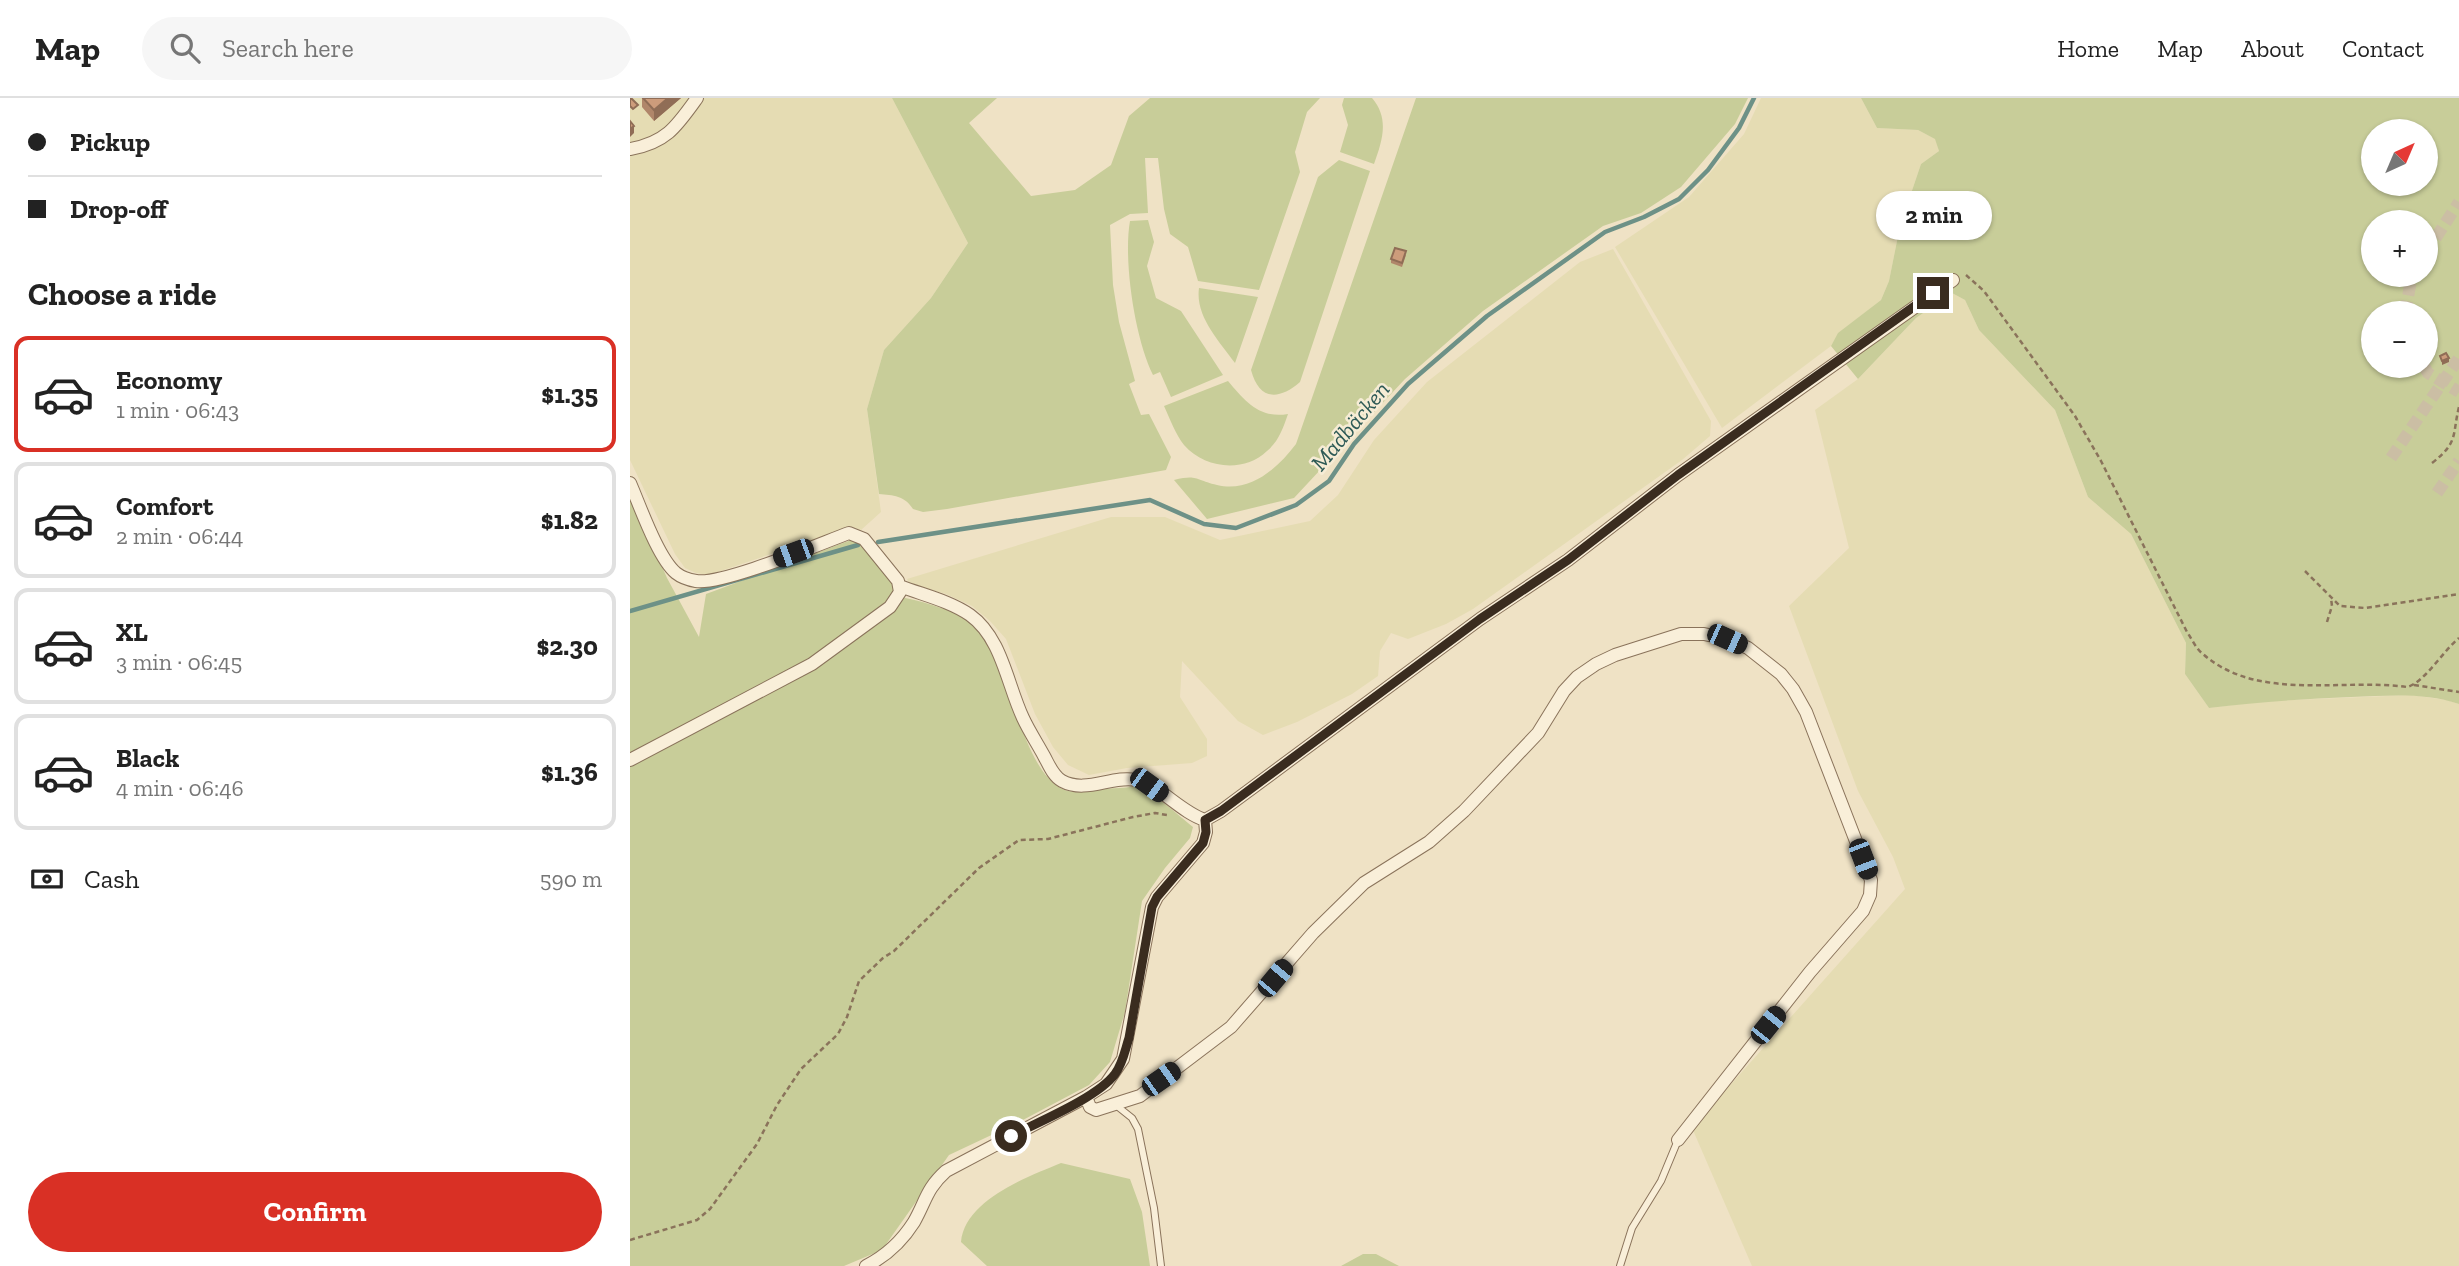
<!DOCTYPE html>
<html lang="en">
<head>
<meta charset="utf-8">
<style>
	body { margin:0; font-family:"Zilla Slab",serif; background:#f6f6f6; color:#222; height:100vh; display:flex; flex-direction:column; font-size:26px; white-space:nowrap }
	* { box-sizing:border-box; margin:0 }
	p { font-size:23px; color:#767676 }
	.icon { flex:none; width:38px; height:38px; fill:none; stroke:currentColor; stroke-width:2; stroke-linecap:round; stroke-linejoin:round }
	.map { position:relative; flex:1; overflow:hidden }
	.sheet { display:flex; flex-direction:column; background:#fff; width:630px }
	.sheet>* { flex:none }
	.guide { display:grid; align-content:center; height:154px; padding:0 28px; background:#fff }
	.needle { width:46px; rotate:44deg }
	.tools { position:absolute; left:1731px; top:21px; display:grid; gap:14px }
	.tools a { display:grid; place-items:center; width:77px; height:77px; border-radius:50%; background:#fff; box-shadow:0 2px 5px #0004; font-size:35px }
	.end { position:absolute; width:32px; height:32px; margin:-16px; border:9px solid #3a2c1f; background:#fff; box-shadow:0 0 0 4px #fff }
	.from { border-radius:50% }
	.bubble { position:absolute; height:49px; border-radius:24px; background:#fff; box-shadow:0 2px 5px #0004; font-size:23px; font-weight:700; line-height:49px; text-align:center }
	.car { position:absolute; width:21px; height:42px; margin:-21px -10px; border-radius:9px; box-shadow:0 0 5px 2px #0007; background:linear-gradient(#222 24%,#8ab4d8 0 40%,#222 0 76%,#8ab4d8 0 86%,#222 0) }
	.guide b { display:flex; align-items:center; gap:24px; height:66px; font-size:26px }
	.guide b+b { border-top:2px solid #e0e0e0 }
	.guide i { width:18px; height:18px; background:#222 }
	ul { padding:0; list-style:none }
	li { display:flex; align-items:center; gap:21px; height:116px; margin:0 14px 10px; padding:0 14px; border:4px solid #e0e0e0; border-radius:14px }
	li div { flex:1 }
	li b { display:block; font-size:26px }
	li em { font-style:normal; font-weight:700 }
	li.current { border-color:#d93025 }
	li>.icon { width:63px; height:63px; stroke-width:1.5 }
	h2 { padding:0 28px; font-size:32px; line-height:84px }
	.pay { display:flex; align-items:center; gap:18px; height:77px; padding:0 28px; font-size:26px }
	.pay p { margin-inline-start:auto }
	.action { display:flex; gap:14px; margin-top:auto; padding:14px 28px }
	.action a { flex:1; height:80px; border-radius:42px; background:#d93025; color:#fff; font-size:28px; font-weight:700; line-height:80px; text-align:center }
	header { display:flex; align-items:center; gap:42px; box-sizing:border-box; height:98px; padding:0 35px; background:#fff; border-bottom:2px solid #e0e0e0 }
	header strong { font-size:33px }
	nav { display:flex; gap:38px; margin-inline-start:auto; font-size:24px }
	.search { width:490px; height:63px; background:#f6f6f6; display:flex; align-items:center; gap:18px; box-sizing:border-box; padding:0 24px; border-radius:38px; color:#767676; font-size:26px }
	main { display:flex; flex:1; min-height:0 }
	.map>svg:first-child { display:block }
	.farmland { fill:#e5dcb3 }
	.green { fill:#c8cd99; fill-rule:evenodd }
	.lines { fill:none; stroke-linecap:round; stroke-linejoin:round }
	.stream { stroke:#6d9187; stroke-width:4.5 }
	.street-tunnel { stroke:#cbbea4; stroke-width:12; stroke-dasharray:12 6; stroke-linecap:butt }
	.lane-casing { stroke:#8a735b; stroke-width:8 }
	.street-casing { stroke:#8a735b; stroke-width:14 }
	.path { stroke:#8a735b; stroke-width:2.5; stroke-dasharray:5 3.5; stroke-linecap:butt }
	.lane { stroke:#f9efd9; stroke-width:6 }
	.street { stroke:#f9efd9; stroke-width:12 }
	.wall { fill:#b0866a }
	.shaded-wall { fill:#906d56 }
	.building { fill:#cd9c7b; stroke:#906d56; stroke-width:2 }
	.route { stroke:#3a2c1f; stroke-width:9 }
	.labels { text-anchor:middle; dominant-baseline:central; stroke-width:5; stroke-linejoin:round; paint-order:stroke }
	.water-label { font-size:23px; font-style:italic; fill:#2e5a56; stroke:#f6ecd5 }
</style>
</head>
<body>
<header>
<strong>Map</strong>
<div class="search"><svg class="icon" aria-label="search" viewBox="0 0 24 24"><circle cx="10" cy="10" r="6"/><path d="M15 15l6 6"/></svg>Search here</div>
<nav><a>Home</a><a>Map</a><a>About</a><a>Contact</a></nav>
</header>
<main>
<section class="sheet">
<div class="guide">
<b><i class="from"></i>Pickup</b>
<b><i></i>Drop-off</b>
</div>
<h2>Choose a ride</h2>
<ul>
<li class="current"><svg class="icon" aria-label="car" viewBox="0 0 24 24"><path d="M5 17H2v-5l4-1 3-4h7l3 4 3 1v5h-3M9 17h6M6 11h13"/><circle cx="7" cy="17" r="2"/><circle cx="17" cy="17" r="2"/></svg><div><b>Economy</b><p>1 min · 06:43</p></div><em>$1.35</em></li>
<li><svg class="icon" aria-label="car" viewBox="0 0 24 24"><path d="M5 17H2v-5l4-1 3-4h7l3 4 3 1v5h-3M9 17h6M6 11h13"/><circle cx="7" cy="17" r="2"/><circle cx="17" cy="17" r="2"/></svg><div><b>Comfort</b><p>2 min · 06:44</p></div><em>$1.82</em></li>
<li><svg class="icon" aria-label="car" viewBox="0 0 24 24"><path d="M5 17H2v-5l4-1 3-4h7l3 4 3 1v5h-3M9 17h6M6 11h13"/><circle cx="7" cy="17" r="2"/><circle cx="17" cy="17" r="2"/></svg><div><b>XL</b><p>3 min · 06:45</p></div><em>$2.30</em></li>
<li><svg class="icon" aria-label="car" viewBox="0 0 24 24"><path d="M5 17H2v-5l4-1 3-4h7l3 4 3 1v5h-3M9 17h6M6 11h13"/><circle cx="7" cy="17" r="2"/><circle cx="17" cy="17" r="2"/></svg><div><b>Black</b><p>4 min · 06:46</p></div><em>$1.36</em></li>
</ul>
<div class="pay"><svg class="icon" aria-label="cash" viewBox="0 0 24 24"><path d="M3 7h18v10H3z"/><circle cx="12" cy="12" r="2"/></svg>Cash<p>590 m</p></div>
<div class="action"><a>Confirm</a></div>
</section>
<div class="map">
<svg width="1829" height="1168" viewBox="0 0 1829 1168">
	<rect width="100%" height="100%" fill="#efe2c5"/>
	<path class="farmland" d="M 0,0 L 262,0 L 338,145 L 301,200 L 254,252 L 237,311 L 251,414 L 231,432 L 221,429 L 79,477 L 66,475 L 55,470 L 45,456 L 0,362 Z
		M 1131,0 L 1231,0 L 1247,30 L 1288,32 L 1306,41 L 1309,53 L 1291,66 L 1270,128 L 1259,183 L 1251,202 L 1209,235 L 1201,248 L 1092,330 L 985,149 L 1059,99 L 1114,36 Z
		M 983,151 L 1081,323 L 1080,338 L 1052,362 L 843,511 L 816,526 L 778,541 L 761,535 L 750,553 L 748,578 L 722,596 L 667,624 L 633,637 L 608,623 L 552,563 L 550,599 L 577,641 L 577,658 L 562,665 L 497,670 L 459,677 L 438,667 L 423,649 L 405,616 L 376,541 L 360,523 L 342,508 L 316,496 L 280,486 L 277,481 L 481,419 L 535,419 L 590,442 L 680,423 L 708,397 L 744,342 L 797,284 L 950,164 Z
		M 1322,195 L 1335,202 L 1349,232 L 1425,312 L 1458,399 L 1501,436 L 1556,545 L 1555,576 L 1579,610 L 1635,603 L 1781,597 L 1817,602 L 1829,606 L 1829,1168 L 1122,1168 L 1062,1030 L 1275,791 L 1263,759 L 1228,693 L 1159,508 L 1219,450 L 1185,312 L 1228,281 L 1286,220 Z"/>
	<path class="green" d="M 262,0 L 367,0 L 339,25 L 401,98 L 445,92 L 481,67 L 499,18 L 520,0 L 690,0 L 677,14 L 665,54 L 670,74 L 629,192 L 568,183 L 558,149 L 540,136 L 534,111 L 528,60 L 515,60 L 518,115 L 500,116 L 480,127 L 483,187 L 489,224 L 505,283 L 499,286 L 511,317 L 519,316 L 541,359 L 536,372 L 317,411 L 293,414 L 283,411 C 275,398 263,397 249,396 L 237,311 L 254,252 L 301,200 L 338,145 Z
		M 714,0 L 742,0 C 760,21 752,43 744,66 L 710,54 L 718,27 L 712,7 Z
		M 786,0 L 1118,0 L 1105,26 L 1051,89 L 1011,115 L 973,128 L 853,213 L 775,281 L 664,400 L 577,421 L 544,382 C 568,376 565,382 587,387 C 620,395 647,371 666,346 Z
		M 1231,0 L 1829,0 L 1829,606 C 1794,594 1757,598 1721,599 C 1673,601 1627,604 1579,610 L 1555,576 L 1556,545 L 1501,436 L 1458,399 L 1425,312 L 1349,232 L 1335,202 L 1322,195 L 1286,220 L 1228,281 L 1201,248 L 1208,235 L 1251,202 L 1259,183 L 1270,128 L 1291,66 L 1309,53 L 1305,41 L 1288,32 L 1247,30 ZM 1743,33 L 1796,33 L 1796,86 L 1743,86 ZM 1743,124 L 1796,124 L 1796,177 L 1743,177 ZM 1743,215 L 1796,215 L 1796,268 L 1743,268 Z
		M 709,62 L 740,73 L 670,284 C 648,303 629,302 621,272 L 688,79 Z
		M 518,122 L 524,144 L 517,168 L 526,200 L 551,213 L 593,277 L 541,299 L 530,274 L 523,277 C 505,241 493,162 500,123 Z
		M 569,190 L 628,199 L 605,265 C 589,243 565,218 569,190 Z
		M 598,283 C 615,303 629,321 658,316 C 653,330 649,343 637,353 C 614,375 575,371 554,347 C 546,337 540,321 534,308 Z
		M 0,394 L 37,480 L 69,539 L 76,496 L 221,442 C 237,446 266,482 266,499 C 279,500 290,503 302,507 C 314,511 327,514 337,521 C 373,545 384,630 410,669 C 435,707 453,691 490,690 C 495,690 501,688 506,689 C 523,693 549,718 563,729 L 560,740 L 535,770 L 512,803 L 495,914 L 480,964 L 459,987 L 391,1023 L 319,1057 L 252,1152 L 214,1168 L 0,1168 Z
		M 431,1065 L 500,1081 L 512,1114 L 520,1168 L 357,1168 L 331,1144 C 335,1102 397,1079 431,1065 Z
		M 733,1156 L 746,1156 L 769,1168 L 711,1168 Z"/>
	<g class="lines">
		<path class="stream" d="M 248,444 L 520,402 L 574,426 L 606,430 L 666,407 L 699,383 L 724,346 L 778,286 L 857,218 L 975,134 L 1014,119 L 1049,101 L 1078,72 L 1109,30 L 1124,0
			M 0,513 L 228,447"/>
		<path class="street-tunnel" d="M 1796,155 L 1829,104
			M 1775,215 L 1782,177
			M 1794,268 L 1798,275 L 1829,294
			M 1761,360 L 1829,260
			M 1807,395 L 1829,363"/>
		<g class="lane-casing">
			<path id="lane" d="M 487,1008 L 502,1020 L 508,1031 L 524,1110 L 531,1168
				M 990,1168 L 1002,1130 L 1031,1083 L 1048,1042"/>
		</g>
		<g class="street-casing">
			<path id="street" d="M 0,51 C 36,45 47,28 67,0
				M 0,385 C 10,408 28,460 46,475 C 51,479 60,482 66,483 C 93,487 189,446 219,435 L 234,441 L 268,483 L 270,494 L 260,509 L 182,566 L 0,662
				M 575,722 L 591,713 L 850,521 L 938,462 L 1048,377 L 1323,182
				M 456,999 L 460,1009 L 466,1012 L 510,998 L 601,929 L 683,835 L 734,785 L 799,744 L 834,713 L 908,635 L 934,593 L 947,579 L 966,566 L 985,557 L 1051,536 L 1074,536 L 1097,541 L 1118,550 L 1151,576 L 1163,591 L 1176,614 L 1241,782 L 1240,797 L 1233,813 L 1180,874 L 1048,1042
				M 236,1168 C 256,1158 272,1143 284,1124 C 296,1103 296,1091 316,1073 L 456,999 L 476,986 L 493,961 L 522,809 L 527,799 L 573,745 L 576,734 L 575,722 C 550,714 530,687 506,682 C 482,677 456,696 432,683 C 423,678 419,667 414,658 C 407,645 399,633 393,620 C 377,586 372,540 340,517 C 320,503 293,497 270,488"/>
		</g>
		<path class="path" d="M 1336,177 L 1354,193 L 1445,318 L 1471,363 L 1557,534 C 1562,541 1566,551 1573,556 C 1627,604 1712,580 1777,589 C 1794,585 1813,553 1829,540
			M 1802,365 C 1829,344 1822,337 1829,309
			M 1675,473 L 1710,508 L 1735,510 L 1829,496
			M 1697,524 L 1702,508 L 1701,500
			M 1784,587 L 1829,594
			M 0,1142 L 67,1122 L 80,1111 L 127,1046 L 147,1007 L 171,971 L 208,936 L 217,919 L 229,883 L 253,860 L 264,853 L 349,770 L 389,742 L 418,741 L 503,719 L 525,715 L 537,717"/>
		<use href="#lane" class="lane"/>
		<use href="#street" class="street"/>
	</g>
	<path class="wall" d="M 12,0 L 51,0 L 24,23 L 12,9 Z
		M 776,157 L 772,169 L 761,165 L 761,161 Z"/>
	<path class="shaded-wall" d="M 38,0 L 51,0 L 24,23 L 24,12 Z
		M 4,28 L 4,35 L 0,39 L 0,31 Z
		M 1819,260 L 1819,264 L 1812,267 L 1812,263 Z"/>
	<path class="building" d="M 1,0 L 8,7 L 3,11 L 0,8 L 0,2 Z
		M 13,0 L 38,0 L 24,12 Z
		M 0,23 L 4,28 L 0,31 Z
		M 765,150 L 776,153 L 772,165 L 761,161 Z
		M 1816,255 L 1819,260 L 1812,263 L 1810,258 Z"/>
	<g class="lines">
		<path class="route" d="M 381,1038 C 408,1024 467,1000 485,976 C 493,965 495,952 499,940 L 522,809 L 527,799 L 573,745 L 576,734 L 575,722 L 591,713 L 850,521 L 938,462 L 1048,377 L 1303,195"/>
	</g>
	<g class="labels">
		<g class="water-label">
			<text transform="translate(720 328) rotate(-50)">Madbäcken</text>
		</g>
	</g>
</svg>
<div class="tools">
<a><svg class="needle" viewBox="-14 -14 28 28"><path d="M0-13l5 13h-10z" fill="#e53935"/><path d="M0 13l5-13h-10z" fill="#767676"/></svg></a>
<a>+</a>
<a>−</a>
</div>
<i class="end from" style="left:381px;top:1038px"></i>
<i class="end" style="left:1303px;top:195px"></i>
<div class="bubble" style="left:1246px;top:93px;width:116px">2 min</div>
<i class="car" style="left:163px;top:455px;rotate:250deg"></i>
<i class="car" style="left:1097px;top:541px;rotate:114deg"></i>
<i class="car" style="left:519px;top:687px;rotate:126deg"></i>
<i class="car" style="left:1233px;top:761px;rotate:159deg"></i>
<i class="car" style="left:645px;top:880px;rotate:40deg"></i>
<i class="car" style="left:1138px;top:927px;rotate:39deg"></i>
<i class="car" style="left:531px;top:981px;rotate:55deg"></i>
</div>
</main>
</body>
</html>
